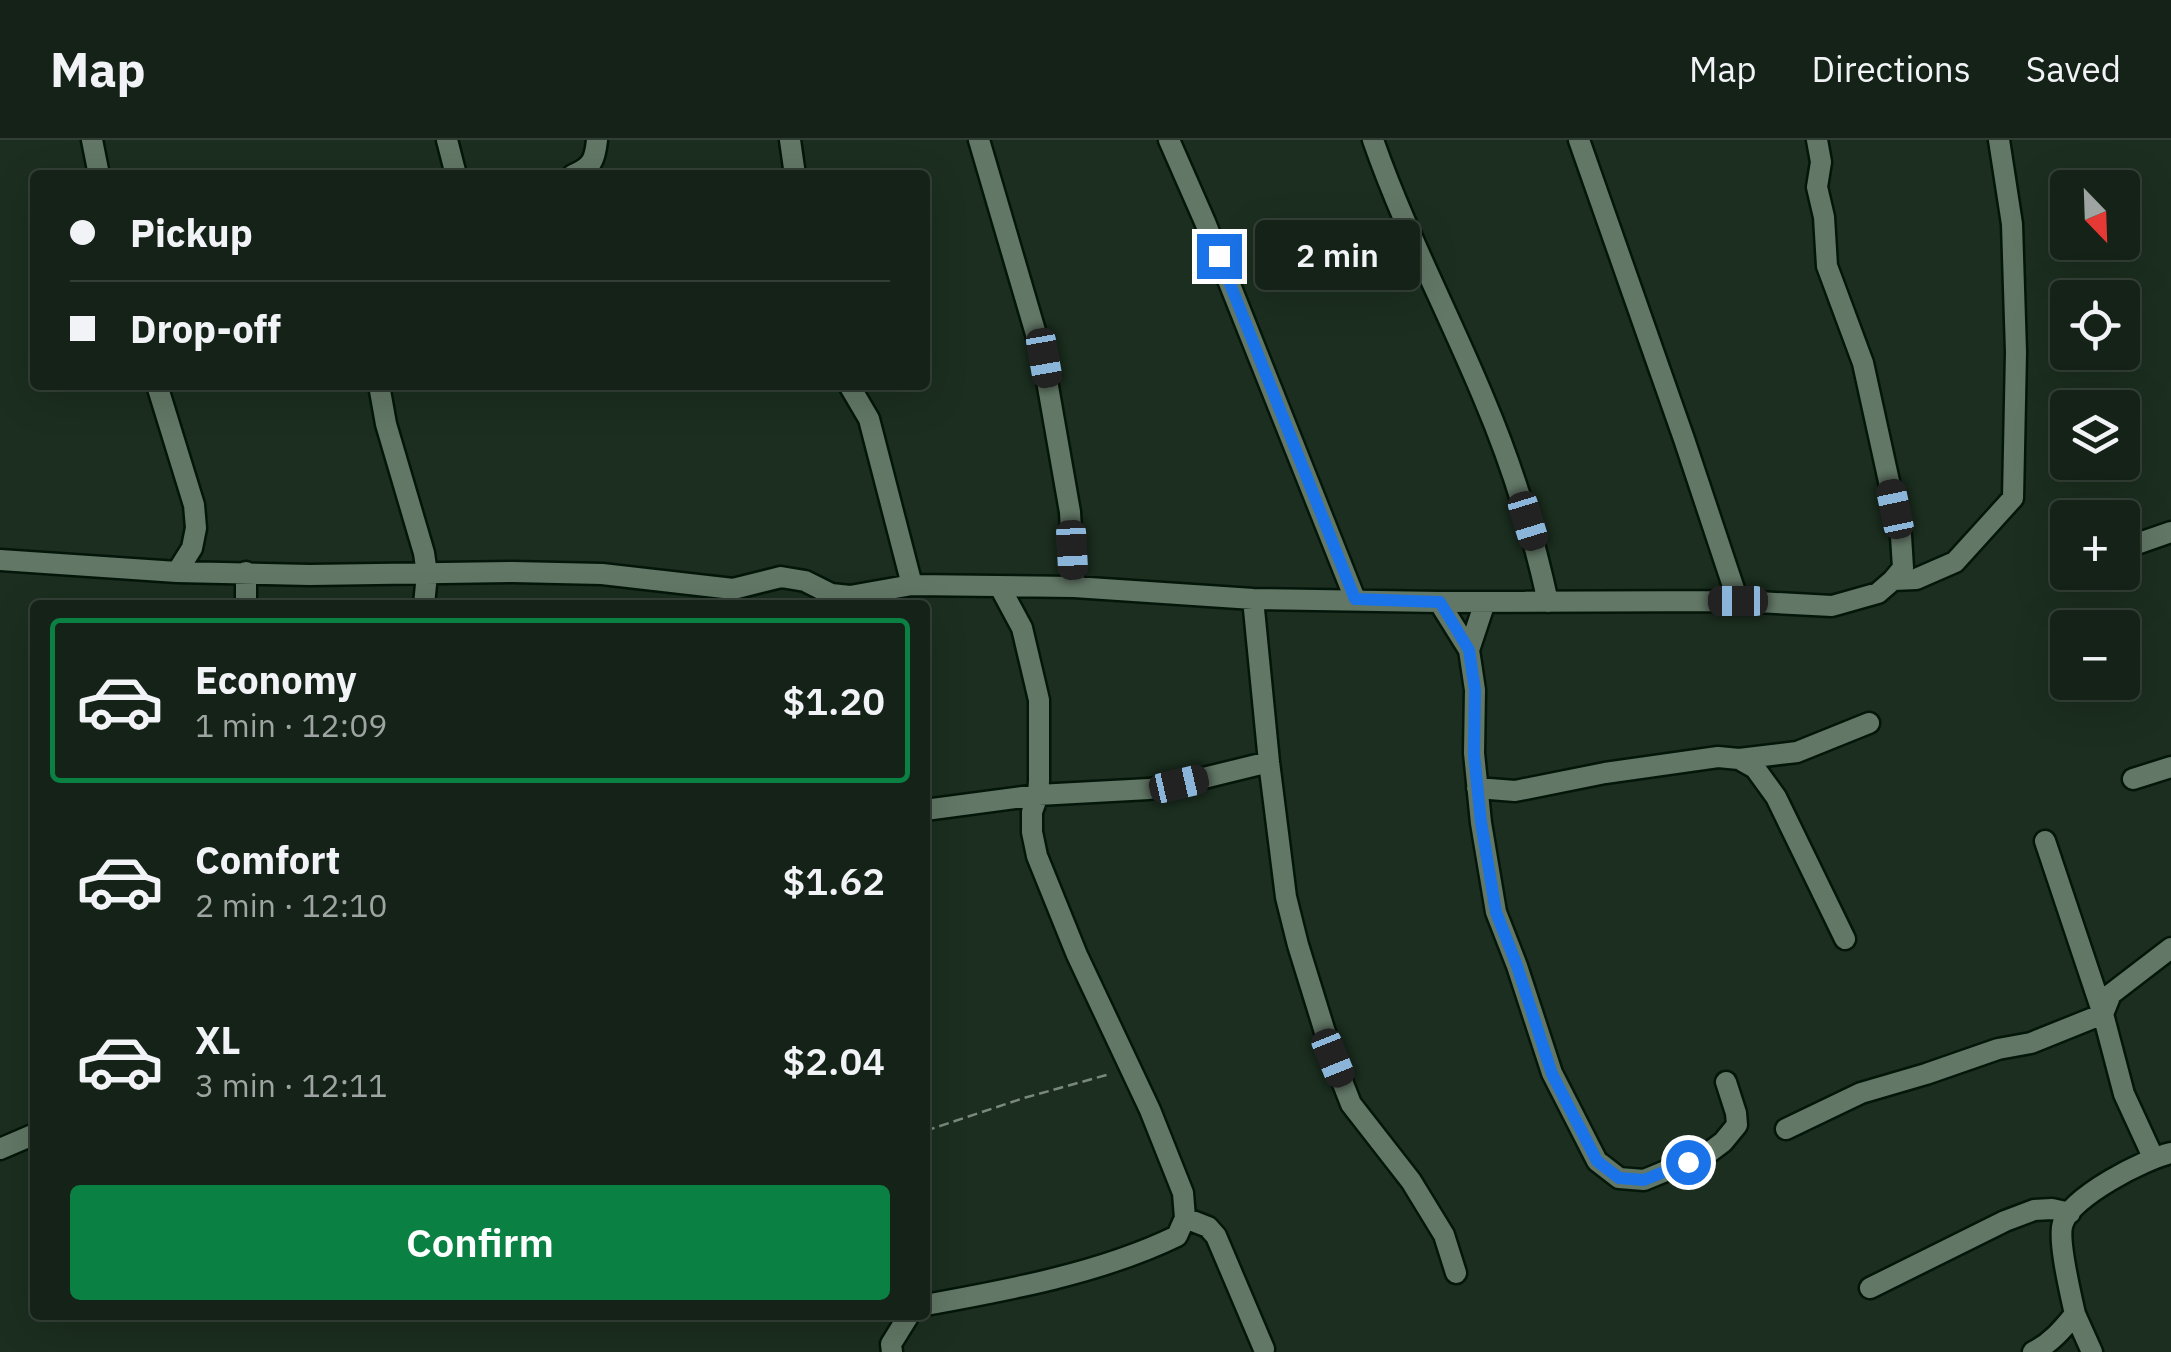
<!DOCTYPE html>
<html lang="en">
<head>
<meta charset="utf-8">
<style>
	body { margin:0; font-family:"IBM Plex Sans",sans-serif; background:#1d2a20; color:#f1f3f6; height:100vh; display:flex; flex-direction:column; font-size:38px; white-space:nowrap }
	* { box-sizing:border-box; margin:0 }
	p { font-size:32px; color:#9da4a1 }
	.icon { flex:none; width:55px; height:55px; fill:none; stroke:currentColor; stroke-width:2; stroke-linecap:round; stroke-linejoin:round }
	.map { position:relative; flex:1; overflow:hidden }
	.sheet { position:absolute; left:30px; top:460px; width:900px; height:720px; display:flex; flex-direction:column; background:#142217; border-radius:10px; box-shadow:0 10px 40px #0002,0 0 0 2px #333f36 }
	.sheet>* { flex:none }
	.hud { position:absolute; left:30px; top:30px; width:900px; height:220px; border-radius:10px; box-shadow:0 10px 40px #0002,0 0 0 2px #333f36; display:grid; align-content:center; height:220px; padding:0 40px; background:#142217 }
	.needle { width:65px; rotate:157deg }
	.buttons { position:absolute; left:2050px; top:30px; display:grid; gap:20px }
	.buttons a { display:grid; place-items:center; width:90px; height:90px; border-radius:10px; background:#142217; box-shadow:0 10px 40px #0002,0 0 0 2px #333f36; font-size:50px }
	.end { position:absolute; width:45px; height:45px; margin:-22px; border:12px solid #1a73e8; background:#fff; box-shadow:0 0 0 5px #fff }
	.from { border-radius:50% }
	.bubble { position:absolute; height:70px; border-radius:10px; background:#142217; box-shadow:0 10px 40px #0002,0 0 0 2px #333f36; font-size:32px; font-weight:600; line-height:70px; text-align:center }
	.car { position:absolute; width:30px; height:60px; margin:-30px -15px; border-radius:12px; box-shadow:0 0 8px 2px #0007; background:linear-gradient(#222 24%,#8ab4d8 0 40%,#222 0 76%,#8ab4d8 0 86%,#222 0) }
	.hud b { display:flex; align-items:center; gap:35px; height:95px; font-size:38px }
	.hud b+b { border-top:2px solid #333f36 }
	.hud i { width:25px; height:25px; background:#f1f3f6 }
	ul { padding:18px 0 0; list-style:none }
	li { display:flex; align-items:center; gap:30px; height:165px; margin:0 20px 15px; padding:0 20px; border:5px solid transparent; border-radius:10px }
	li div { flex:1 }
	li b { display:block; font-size:38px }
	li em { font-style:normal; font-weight:600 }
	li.current { border-color:#0b8043 }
	li>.icon { width:90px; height:90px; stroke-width:1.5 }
	.button { display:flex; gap:20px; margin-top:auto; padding:20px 40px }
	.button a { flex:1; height:115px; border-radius:10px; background:#0b8043; color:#fff; font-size:40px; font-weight:600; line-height:115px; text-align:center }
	header { display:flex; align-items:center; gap:60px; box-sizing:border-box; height:140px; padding:0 50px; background:#142217; border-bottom:2px solid #333f36 }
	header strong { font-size:48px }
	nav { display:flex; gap:55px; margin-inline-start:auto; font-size:35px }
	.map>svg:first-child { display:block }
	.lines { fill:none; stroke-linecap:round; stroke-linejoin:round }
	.minor-casing { stroke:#041609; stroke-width:25 }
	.path { stroke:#79897c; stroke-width:2.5; stroke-dasharray:10 5; stroke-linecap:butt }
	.minor { stroke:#627766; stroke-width:20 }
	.route { stroke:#1a73e8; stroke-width:12 }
</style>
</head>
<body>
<header>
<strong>Map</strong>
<nav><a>Map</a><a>Directions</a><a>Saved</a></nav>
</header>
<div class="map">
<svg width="2171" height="1212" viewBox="0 0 2171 1212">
	<rect width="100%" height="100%" fill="#1b2e1f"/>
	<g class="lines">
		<g class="minor-casing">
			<path id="minor" d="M 92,0 L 99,35
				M 447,0 L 456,35
				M 790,0 L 795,35
				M 979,0 L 1043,218 L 1070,372 L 1074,447
				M 1169,0 L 1205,82 L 1355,459
				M 1373,0 C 1404,89 1448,172 1484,259 C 1512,325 1533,393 1548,462
				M 1579,0 L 1684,299 L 1738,461
				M 573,35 C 592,27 595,20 597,0
				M 157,245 L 194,365 L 196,388 L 192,408 L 177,432
				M 379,245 L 386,284 L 424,413 L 427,434 L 424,465
				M 849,245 L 869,279 L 912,445
				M 2122,409 L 2171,392
				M 0,420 L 177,432 L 310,435 L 513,432 L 602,434 L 733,449 L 781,437 L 805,441 L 831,454 L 850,456 L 912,445 L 1074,447 L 1253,459 L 1439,462 L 1738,461 L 1832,466 L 1878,453 L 1893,440 L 1903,428 L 1901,396 L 1863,223 L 1827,126 L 1824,77 L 1817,47 L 1821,22 L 1817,0
				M 246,432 L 246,465
				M 1893,440 L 1916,439 L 1955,422 L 2013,358 L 2016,212 L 2012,84 L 1999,0
				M 1253,459 L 1269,622 L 1286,757 L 1298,805 L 1333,918 L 1351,964 L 1411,1041 L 1444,1095 L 1456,1133
				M 1439,462 L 1469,510
				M 1485,462 L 1469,510 L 1475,550 L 1474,613 L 1481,683 L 1496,772 L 1517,826 L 1552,933 L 1597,1021 L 1619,1038 L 1644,1040 L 1707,1014 L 1723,1002 L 1737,985 L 1736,973 L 1726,942
				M 1739,619 L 1797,612 L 1869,583
				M 2133,639 L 2171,627
				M 1477,648 L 1515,651 L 1605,633 L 1718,617 L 1739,619 L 1755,628 L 1776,657 L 1845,799
				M 925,670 L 1038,655 L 1149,649 L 1179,644 L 1269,622
				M 1786,989 L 1861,953 L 1926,934 L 1998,909 L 2031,903 L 2103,874 L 2045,701
				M 0,1009 L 35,994
				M 2153,1017 L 2124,954 L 2103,874 L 2111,854 L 2171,808
				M 1185,1078 L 1208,1087 L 1216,1096 L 1264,1209
				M 1870,1148 L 2005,1081 L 2034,1070 L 2052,1069 L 2070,1073
				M 925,1165 C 1008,1150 1101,1133 1177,1096 L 1185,1078 L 1183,1053 L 1150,970 L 1077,815 L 1037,716 L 1032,692 L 1032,672 L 1038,655 L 1039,641 L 1039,560 L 1022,488 L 1000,447
				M 2075,1174 L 2092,1212
				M 892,1212 L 891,1204 L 909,1175
				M 2033,1212 C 2051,1203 2062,1190 2075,1174 C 2071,1156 2057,1098 2063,1083 C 2072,1056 2145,1019 2171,1013"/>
		</g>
		<path class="path" d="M 925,991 L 1024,958 L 1110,934"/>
		<use href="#minor" class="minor"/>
	</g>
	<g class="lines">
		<path class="route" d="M 1219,116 L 1355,459 L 1440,462 L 1469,510 L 1475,550 L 1474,614 L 1481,682 L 1496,772 L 1517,826 L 1552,934 L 1597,1021 L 1619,1038 L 1644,1040 L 1688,1022"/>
	</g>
</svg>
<div class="buttons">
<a><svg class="needle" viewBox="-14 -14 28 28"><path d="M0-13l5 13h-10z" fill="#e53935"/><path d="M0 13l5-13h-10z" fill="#9da4a1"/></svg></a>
<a><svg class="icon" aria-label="locate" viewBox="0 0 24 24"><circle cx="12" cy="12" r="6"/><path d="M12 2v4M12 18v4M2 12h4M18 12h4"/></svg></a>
<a><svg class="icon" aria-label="layers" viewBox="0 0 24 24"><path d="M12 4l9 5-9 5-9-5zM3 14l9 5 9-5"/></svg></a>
<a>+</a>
<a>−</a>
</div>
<i class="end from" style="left:1688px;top:1022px"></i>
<i class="end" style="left:1219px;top:116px"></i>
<div class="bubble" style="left:1255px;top:80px;width:165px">2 min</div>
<i class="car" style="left:1044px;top:218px;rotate:170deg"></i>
<i class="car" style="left:1895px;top:369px;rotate:348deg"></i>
<i class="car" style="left:1528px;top:381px;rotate:163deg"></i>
<i class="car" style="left:1072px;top:410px;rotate:177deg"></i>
<i class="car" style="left:1738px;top:461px;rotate:270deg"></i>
<i class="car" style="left:1179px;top:644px;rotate:77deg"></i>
<i class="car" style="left:1333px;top:918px;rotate:158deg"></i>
<div class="hud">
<b><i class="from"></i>Pickup</b>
<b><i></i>Drop-off</b>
</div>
<section class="sheet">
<ul>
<li class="current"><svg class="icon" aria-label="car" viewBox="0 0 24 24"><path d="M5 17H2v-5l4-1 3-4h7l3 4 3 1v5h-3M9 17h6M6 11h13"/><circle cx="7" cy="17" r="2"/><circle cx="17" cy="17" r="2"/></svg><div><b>Economy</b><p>1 min · 12:09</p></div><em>$1.20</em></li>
<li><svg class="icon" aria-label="car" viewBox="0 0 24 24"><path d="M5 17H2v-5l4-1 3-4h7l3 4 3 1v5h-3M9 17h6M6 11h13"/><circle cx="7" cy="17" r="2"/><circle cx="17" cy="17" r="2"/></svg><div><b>Comfort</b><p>2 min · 12:10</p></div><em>$1.62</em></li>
<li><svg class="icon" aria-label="car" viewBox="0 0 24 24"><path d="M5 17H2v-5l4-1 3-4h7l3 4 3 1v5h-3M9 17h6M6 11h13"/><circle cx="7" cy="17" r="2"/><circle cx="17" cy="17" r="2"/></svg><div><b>XL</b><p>3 min · 12:11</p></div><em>$2.04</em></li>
</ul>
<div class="button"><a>Confirm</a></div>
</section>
</div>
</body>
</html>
